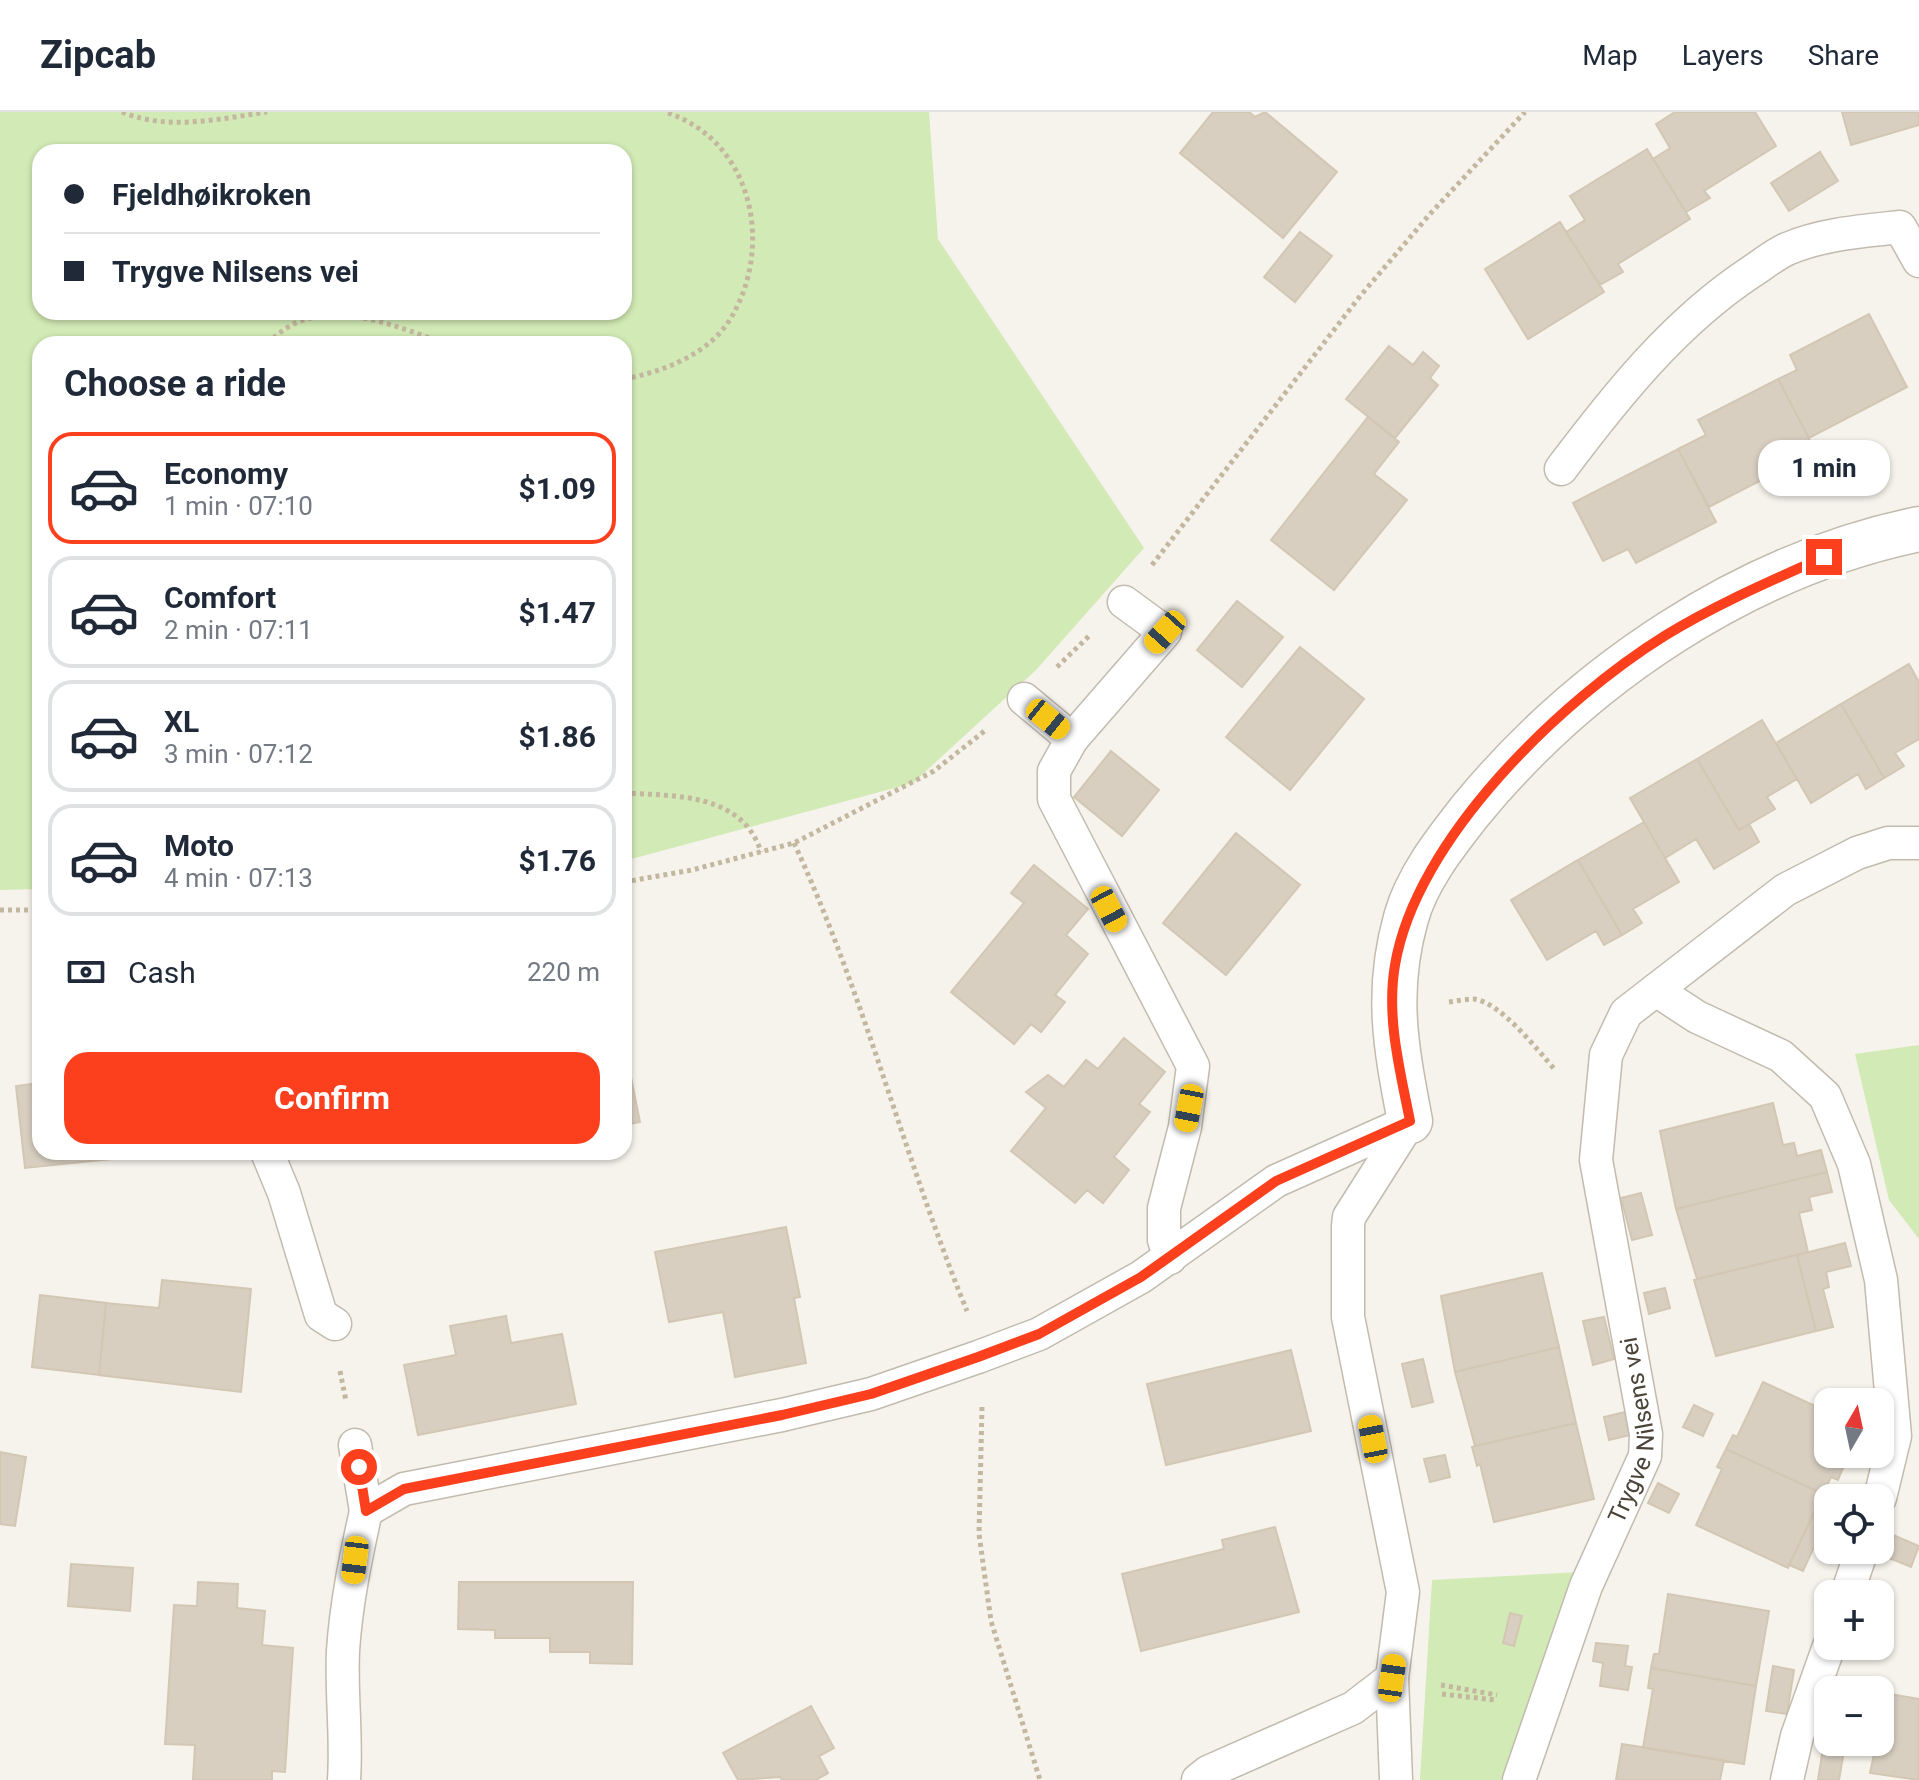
<!DOCTYPE html>
<html lang="en">
<head>
<meta charset="utf-8">
<style>
	body { margin:0; font-family:Roboto,sans-serif; background:#f6f6f7; color:#1f2937; height:100vh; display:flex; flex-direction:column; font-size:30px; white-space:nowrap }
	* { box-sizing:border-box; margin:0 }
	p { font-size:26px; color:#747a83 }
	.icon { flex:none; width:44px; height:44px; fill:none; stroke:currentColor; stroke-width:2; stroke-linecap:round; stroke-linejoin:round }
	.map { position:relative; flex:1; overflow:hidden }
	.side { position:absolute; left:32px; top:224px; width:600px; height:824px; display:flex; flex-direction:column; background:#fff; border-radius:24px; box-shadow:0 2px 6px #0004 }
	.side>* { flex:none }
	.hud { position:absolute; left:32px; top:32px; width:600px; height:176px; border-radius:24px; box-shadow:0 2px 6px #0004; display:grid; align-content:center; height:176px; padding:0 32px; background:#fff }
	.needle { width:52px; rotate:9deg }
	.controls { position:absolute; left:1814px; top:1276px; display:grid; gap:16px }
	.controls a { display:grid; place-items:center; width:80px; height:80px; border-radius:16px; background:#fff; box-shadow:0 2px 6px #0004; font-size:40px }
	.end { position:absolute; width:36px; height:36px; margin:-18px; border:10px solid #fc3f1d; background:#fff; box-shadow:0 0 0 4px #fff }
	.from { border-radius:50% }
	.bubble { position:absolute; height:56px; border-radius:24px; background:#fff; box-shadow:0 2px 6px #0004; font-size:26px; font-weight:700; line-height:56px; text-align:center }
	.car { position:absolute; width:24px; height:48px; margin:-24px -12px; border-radius:10px; box-shadow:0 0 6px 2px #0007; background:linear-gradient(#f5c518 24%,#345 0 40%,#f5c518 0 76%,#345 0 86%,#f5c518 0) }
	.hud b { display:flex; align-items:center; gap:28px; height:76px; font-size:30px }
	.hud b+b { border-top:2px solid #e0e1e3 }
	.hud i { width:20px; height:20px; background:#1f2937 }
	ul { padding:0; list-style:none }
	li { display:flex; align-items:center; gap:24px; height:112px; margin:0 16px 12px; padding:0 16px; border:4px solid #e0e1e3; border-radius:24px }
	li div { flex:1 }
	li b { display:block; font-size:30px }
	li em { font-style:normal; font-weight:700 }
	li.active { border-color:#fc3f1d }
	li>.icon { width:72px; height:72px; stroke-width:1.5 }
	h2 { padding:0 32px; font-size:36px; line-height:96px }
	.pay { display:flex; align-items:center; gap:20px; height:88px; padding:0 32px; font-size:30px }
	.pay p { margin-inline-start:auto }
	.primary-button { display:flex; gap:16px; margin-top:auto; padding:16px 32px }
	.primary-button a { flex:1; height:92px; border-radius:24px; background:#fc3f1d; color:#fff; font-size:32px; font-weight:700; line-height:92px; text-align:center }
	header { display:flex; align-items:center; gap:48px; box-sizing:border-box; height:112px; padding:0 40px; background:#fff; border-bottom:2px solid #e0e1e3 }
	header strong { font-size:38px }
	nav { display:flex; gap:44px; margin-inline-start:auto; font-size:28px }
	.map>svg:first-child { display:block }
	.green { fill:#d2eab5; fill-rule:evenodd }
	.building { fill:#d8cfc1; stroke:#d3c7b4; stroke-width:2 }
	.lines { fill:none; stroke-linecap:round; stroke-linejoin:round }
	.lane-casing { stroke:#c2bbae; stroke-width:35 }
	.street-casing { stroke:#c2bbae; stroke-width:47 }
	.path { stroke:#c4b79f; stroke-width:5; stroke-dasharray:4 4; stroke-linecap:butt }
	.lane { stroke:#fff; stroke-width:32 }
	.street { stroke:#fff; stroke-width:44 }
	.route { stroke:#fc3f1d; stroke-width:10 }
	.labels { text-anchor:middle; dominant-baseline:central; stroke-width:6; stroke-linejoin:round; paint-order:stroke }
	.street-label { font-size:24px; fill:#4b4439; stroke:#fff }
</style>
</head>
<body>
<header>
<strong>Zipcab</strong>
<nav><a>Map</a><a>Layers</a><a>Share</a></nav>
</header>
<div class="map">
<svg width="1919" height="1668" viewBox="0 0 1919 1668">
	<rect width="100%" height="100%" fill="#f6f3ec"/>
	<path class="green" d="M 0,0 L 929,0 L 938,127 L 1144,436 L 1036,558 L 913,671 L 624,749 L 624,232 L 40,232 L 40,777 L 0,778 ZM 40,40 L 624,40 L 624,200 L 40,200 Z
		M 1919,933 L 1919,1127 L 1889,1088 L 1855,942 Z
		M 1581,1460 L 1509,1668 L 1420,1668 L 1432,1468 Z"/>
	<path class="building" d="M 1213,0 L 1249,0 L 1255,5 L 1265,0 L 1337,60 L 1283,126 L 1180,41 Z
		M 1675,0 L 1755,0 L 1776,34 L 1704,79 L 1710,86 L 1686,100 L 1653,47 L 1670,36 L 1656,12 Z
		M 1842,0 L 1919,0 L 1919,13 L 1851,33 Z
		M 1647,37 L 1690,107 L 1618,152 L 1623,160 L 1600,173 L 1566,120 L 1585,108 L 1570,84 Z
		M 1820,40 L 1838,69 L 1789,99 L 1771,71 Z
		M 1560,110 L 1604,180 L 1528,227 L 1485,157 Z
		M 1300,120 L 1332,144 L 1295,190 L 1264,165 Z
		M 1869,202 L 1907,275 L 1809,326 L 1778,267 L 1797,258 L 1790,243 Z
		M 1389,234 L 1413,253 L 1423,240 L 1439,254 L 1430,266 L 1438,273 L 1395,326 L 1346,287 Z
		M 1778,267 L 1816,340 L 1709,395 L 1678,337 L 1706,323 L 1698,308 Z
		M 1368,305 L 1399,330 L 1374,362 L 1407,388 L 1334,478 L 1271,428 Z
		M 1678,337 L 1716,410 L 1636,451 L 1628,437 L 1603,449 L 1573,391 Z
		M 1237,489 L 1283,525 L 1242,575 L 1197,538 Z
		M 1300,535 L 1364,587 L 1290,678 L 1226,625 Z
		M 1909,552 L 1919,570 L 1919,627 L 1895,641 L 1904,654 L 1884,666 L 1841,592 Z
		M 1841,592 L 1884,666 L 1866,677 L 1858,662 L 1811,691 L 1776,631 Z
		M 1762,608 L 1797,667 L 1767,685 L 1775,697 L 1739,718 L 1697,647 Z
		M 1111,639 L 1159,678 L 1122,724 L 1074,685 Z
		M 1697,647 L 1739,718 L 1749,712 L 1759,730 L 1714,757 L 1696,727 L 1665,746 L 1630,686 Z
		M 1644,710 L 1679,770 L 1633,797 L 1642,811 L 1622,823 L 1578,748 Z
		M 1236,721 L 1300,773 L 1226,863 L 1163,811 Z
		M 1578,748 L 1622,823 L 1604,833 L 1596,819 L 1547,848 L 1511,788 Z
		M 1034,753 L 1088,797 L 1066,823 L 1088,842 L 1055,883 L 1065,890 L 1041,920 L 1031,912 L 1014,932 L 951,880 L 1024,791 L 1011,781 Z
		M 1124,926 L 1165,960 L 1139,992 L 1150,1000 L 1114,1045 L 1129,1058 L 1103,1091 L 1087,1078 L 1075,1091 L 1011,1039 L 1046,996 L 1026,980 L 1048,963 L 1064,975 L 1086,948 L 1098,957 Z
		M 624,931 L 640,1010 L 624,1013 Z
		M 40,971 L 40,1040 L 179,1040 L 25,1056 L 16,974 Z
		M 1773,991 L 1783,1033 L 1794,1031 L 1797,1044 L 1821,1038 L 1827,1060 L 1676,1097 L 1660,1019 Z
		M 1827,1060 L 1832,1080 L 1809,1085 L 1812,1098 L 1799,1101 L 1808,1140 L 1697,1167 L 1676,1097 Z
		M 1641,1081 L 1652,1123 L 1632,1128 L 1621,1086 Z
		M 786,1115 L 800,1185 L 794,1186 L 806,1251 L 735,1265 L 723,1200 L 669,1210 L 655,1140 Z
		M 1845,1131 L 1851,1154 L 1826,1160 L 1829,1175 L 1823,1177 L 1833,1215 L 1816,1219 L 1797,1143 Z
		M 1797,1143 L 1816,1219 L 1716,1244 L 1694,1168 Z
		M 1542,1161 L 1559,1235 L 1455,1260 L 1441,1184 Z
		M 162,1168 L 251,1177 L 241,1280 L 99,1263 L 106,1191 L 159,1196 Z
		M 1665,1176 L 1670,1196 L 1649,1202 L 1644,1181 Z
		M 40,1183 L 106,1191 L 99,1263 L 32,1255 Z
		M 506,1204 L 511,1231 L 562,1222 L 576,1292 L 418,1323 L 404,1253 L 456,1243 L 450,1214 Z
		M 1604,1205 L 1614,1247 L 1593,1253 L 1583,1209 Z
		M 1559,1235 L 1576,1311 L 1475,1334 L 1455,1260 Z
		M 1291,1238 L 1311,1319 L 1166,1353 L 1147,1272 Z
		M 1423,1247 L 1433,1290 L 1412,1295 L 1402,1252 Z
		M 1763,1270 L 1828,1300 L 1828,1342 L 1841,1342 L 1836,1353 L 1843,1356 L 1838,1368 L 1831,1365 L 1823,1382 L 1726,1337 L 1733,1323 L 1737,1325 Z
		M 1694,1293 L 1713,1302 L 1703,1324 L 1683,1315 Z
		M 1625,1300 L 1630,1323 L 1609,1328 L 1604,1305 Z
		M 1576,1311 L 1594,1387 L 1494,1410 L 1480,1352 L 1477,1354 L 1472,1335 Z
		M 1726,1337 L 1823,1382 L 1788,1456 L 1696,1413 L 1722,1357 L 1717,1355 Z
		M 0,1340 L 26,1345 L 15,1414 L 0,1412 Z
		M 1445,1343 L 1450,1365 L 1430,1370 L 1424,1347 Z
		M 1658,1371 L 1679,1382 L 1669,1401 L 1648,1391 Z
		M 1822,1383 L 1829,1386 L 1828,1423 L 1820,1422 L 1803,1459 L 1789,1453 Z
		M 1275,1415 L 1299,1500 L 1141,1539 L 1122,1462 L 1224,1437 L 1222,1428 Z
		M 1893,1423 L 1919,1434 L 1911,1455 L 1884,1444 Z
		M 71,1452 L 133,1456 L 130,1499 L 68,1494 Z
		M 198,1470 L 238,1472 L 237,1496 L 265,1499 L 262,1533 L 293,1536 L 285,1660 L 272,1659 L 272,1668 L 193,1668 L 195,1633 L 165,1632 L 174,1493 L 197,1494 Z
		M 459,1470 L 633,1470 L 632,1552 L 590,1551 L 590,1540 L 550,1540 L 550,1526 L 495,1526 L 495,1518 L 458,1517 Z
		M 1668,1482 L 1769,1499 L 1756,1574 L 1651,1556 L 1654,1542 L 1659,1542 Z
		M 1510,1501 L 1522,1504 L 1514,1534 L 1503,1531 Z
		M 1596,1531 L 1628,1534 L 1625,1554 L 1632,1555 L 1628,1578 L 1600,1574 L 1603,1551 L 1593,1549 Z
		M 1773,1554 L 1794,1558 L 1787,1602 L 1766,1599 Z
		M 1651,1556 L 1756,1574 L 1744,1652 L 1643,1636 L 1653,1577 L 1648,1576 Z
		M 1890,1582 L 1919,1587 L 1919,1668 L 1870,1661 L 1874,1642 L 1879,1643 Z
		M 811,1594 L 834,1636 L 819,1644 L 828,1661 L 816,1668 L 782,1668 L 780,1665 L 738,1668 L 723,1641 Z
		M 1824,1630 L 1845,1633 L 1839,1668 L 1818,1668 Z
		M 1622,1632 L 1724,1648 L 1720,1668 L 1616,1668 Z"/>
	<g class="lines">
		<g class="lane-casing">
			<g id="lane">
				<path d="M 1561,357 C 1616,284 1674,211 1751,160 C 1762,153 1774,143 1787,137 C 1822,122 1862,119 1900,115 L 1919,149"/>
				<path d="M 1124,490 L 1165,520 L 1072,627 L 1054,659 L 1054,687 L 1193,954 L 1185,1015 L 1164,1096 L 1164,1128 L 1170,1146"/>
				<path d="M 1024,587 L 1072,627"/>
				<path d="M 1656,878 L 1697,905 L 1781,944 L 1825,984 L 1854,1052 L 1881,1168 L 1895,1324 L 1880,1386"/>
				<path d="M 267,1040 L 284,1081 L 321,1203 L 335,1212"/>
				<path d="M 355,1333 L 366,1399"/>
				<path d="M 1847,1482 L 1862,1438"/>
				<path d="M 1392,1566 L 1396,1668"/>
				<path d="M 344,1668 C 347,1625 341,1582 343,1539 C 346,1492 356,1444 366,1399 L 404,1377 L 782,1303 L 871,1282 L 978,1245 L 1039,1222 L 1141,1165 L 1276,1069 L 1410,1009"/>
				<path d="M 1198,1668 L 1208,1660 L 1353,1596 L 1392,1566 L 1403,1480 L 1348,1205 L 1348,1114 L 1349,1105 L 1410,1009"/>
				<path id="s1" d="M 1519,1668 L 1586,1474 L 1645,1344 L 1646,1322 L 1596,1048 L 1606,943 L 1626,901 L 1785,778 L 1857,741 L 1888,731 L 1919,731"/>
				<path d="M 1787,1668 L 1797,1624 L 1829,1534"/>
			</g>
		</g>
		<g class="street-casing">
			<path id="street" d="M 1410,1009 C 1396,936 1385,880 1406,806 C 1417,766 1446,730 1471,698 C 1583,562 1745,453 1919,417"/>
		</g>
		<path class="path" d="M 122,0 C 168,19 219,7 267,0
			M 268,232 C 314,179 391,212 446,232
			M 624,267 C 662,260 707,243 729,209 C 775,137 754,28 665,0
			M 1152,453 L 1361,183 L 1430,102 L 1525,0
			M 1057,555 L 1090,523
			M 624,681 C 676,684 742,681 761,740
			M 794,731 C 864,882 904,1045 967,1199
			M 624,770 L 692,758 L 794,731 L 934,659 L 987,617
			M 0,798 L 40,798
			M 1449,890 C 1457,889 1466,887 1474,887 C 1500,890 1538,938 1555,958
			M 340,1259 L 346,1289
			M 982,1295 L 979,1422 L 991,1509 L 1040,1668
			M 1441,1573 L 1497,1583
			M 1442,1582 L 1495,1588"/>
		<use href="#lane" class="lane"/>
		<use href="#street" class="street"/>
	</g>
	<g class="lines">
		<path class="route" d="M 359,1355 L 366,1399 L 404,1377 L 782,1303 L 871,1282 L 978,1245 L 1039,1222 L 1141,1165 L 1276,1069 L 1410,1009 C 1400,958 1386,905 1395,853 C 1416,727 1561,588 1666,523 C 1717,492 1771,469 1824,445"/>
	</g>
	<g class="labels">
		<g class="street-label">
			<text stroke="none"><textPath href="#s1" startOffset="372">Trygve Nilsens vei</textPath></text>
		</g>
	</g>
</svg>
<div class="controls">
<a><svg class="needle" viewBox="-14 -14 28 28"><path d="M0-13l5 13h-10z" fill="#e53935"/><path d="M0 13l5-13h-10z" fill="#747a83"/></svg></a>
<a><svg class="icon" aria-label="locate" viewBox="0 0 24 24"><circle cx="12" cy="12" r="6"/><path d="M12 2v4M12 18v4M2 12h4M18 12h4"/></svg></a>
<a>+</a>
<a>−</a>
</div>
<i class="end from" style="left:359px;top:1355px"></i>
<i class="end" style="left:1824px;top:445px"></i>
<div class="bubble" style="left:1758px;top:328px;width:132px">1 min</div>
<i class="car" style="left:1165px;top:520px;rotate:222deg"></i>
<i class="car" style="left:1048px;top:607px;rotate:129deg"></i>
<i class="car" style="left:1109px;top:797px;rotate:152deg"></i>
<i class="car" style="left:1189px;top:996px;rotate:191deg"></i>
<i class="car" style="left:1373px;top:1327px;rotate:349deg"></i>
<i class="car" style="left:355px;top:1448px;rotate:187deg"></i>
<i class="car" style="left:1392px;top:1566px;rotate:8deg"></i>
<div class="hud">
<b><i class="from"></i>Fjeldhøikroken</b>
<b><i></i>Trygve Nilsens vei</b>
</div>
<section class="side">
<h2>Choose a ride</h2>
<ul>
<li class="active"><svg class="icon" aria-label="car" viewBox="0 0 24 24"><path d="M5 17H2v-5l4-1 3-4h7l3 4 3 1v5h-3M9 17h6M6 11h13"/><circle cx="7" cy="17" r="2"/><circle cx="17" cy="17" r="2"/></svg><div><b>Economy</b><p>1 min · 07:10</p></div><em>$1.09</em></li>
<li><svg class="icon" aria-label="car" viewBox="0 0 24 24"><path d="M5 17H2v-5l4-1 3-4h7l3 4 3 1v5h-3M9 17h6M6 11h13"/><circle cx="7" cy="17" r="2"/><circle cx="17" cy="17" r="2"/></svg><div><b>Comfort</b><p>2 min · 07:11</p></div><em>$1.47</em></li>
<li><svg class="icon" aria-label="car" viewBox="0 0 24 24"><path d="M5 17H2v-5l4-1 3-4h7l3 4 3 1v5h-3M9 17h6M6 11h13"/><circle cx="7" cy="17" r="2"/><circle cx="17" cy="17" r="2"/></svg><div><b>XL</b><p>3 min · 07:12</p></div><em>$1.86</em></li>
<li><svg class="icon" aria-label="car" viewBox="0 0 24 24"><path d="M5 17H2v-5l4-1 3-4h7l3 4 3 1v5h-3M9 17h6M6 11h13"/><circle cx="7" cy="17" r="2"/><circle cx="17" cy="17" r="2"/></svg><div><b>Moto</b><p>4 min · 07:13</p></div><em>$1.76</em></li>
</ul>
<div class="pay"><svg class="icon" aria-label="cash" viewBox="0 0 24 24"><path d="M3 7h18v10H3z"/><circle cx="12" cy="12" r="2"/></svg>Cash<p>220 m</p></div>
<div class="primary-button"><a>Confirm</a></div>
</section>
</div>
</body>
</html>
